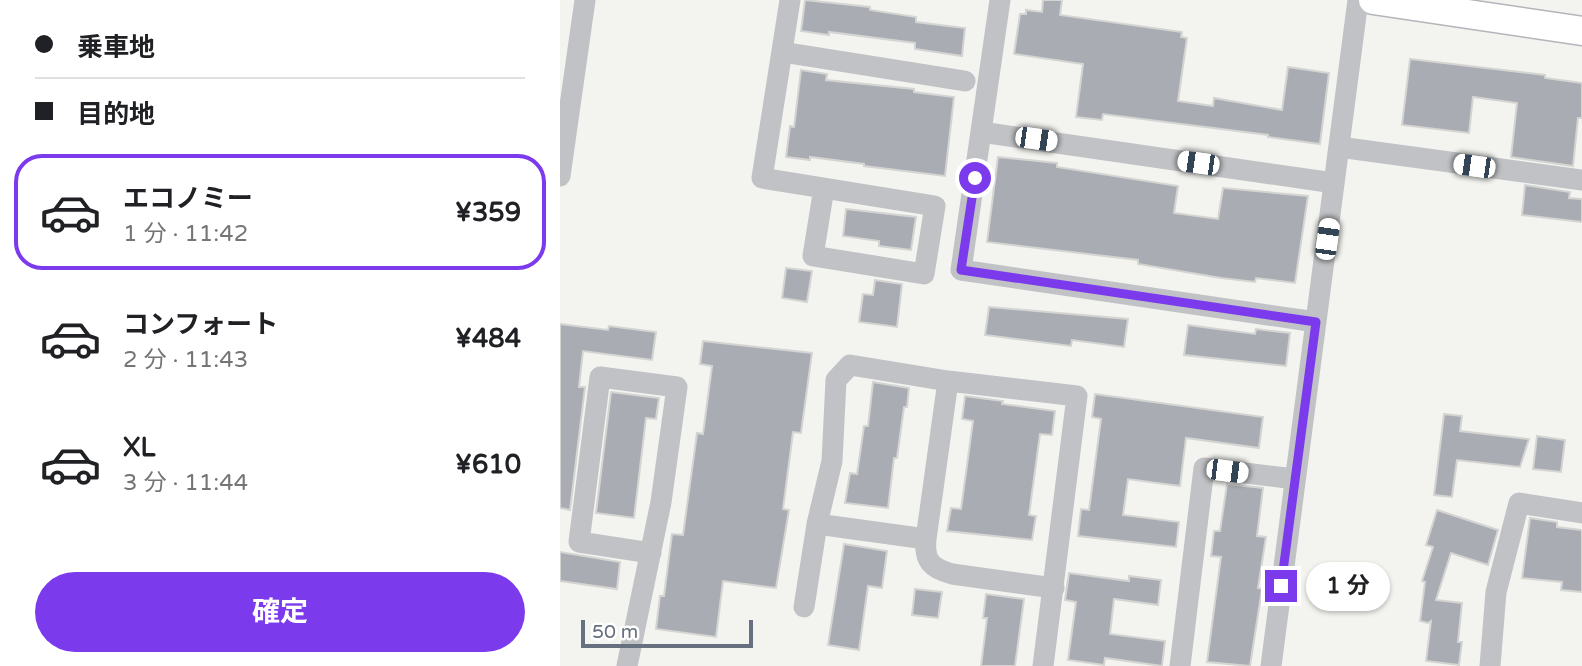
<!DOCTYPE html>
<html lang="ja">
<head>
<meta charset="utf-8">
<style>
	body { margin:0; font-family:"Varela Round","Noto Sans JP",sans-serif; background:#f6f6f6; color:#202124; height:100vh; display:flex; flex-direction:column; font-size:26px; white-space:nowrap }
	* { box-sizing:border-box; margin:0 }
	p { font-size:23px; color:#757577 }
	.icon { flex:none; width:38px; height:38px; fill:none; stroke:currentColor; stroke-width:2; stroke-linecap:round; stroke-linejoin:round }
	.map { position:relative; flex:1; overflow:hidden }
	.panel { display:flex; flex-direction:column; background:#fff; width:560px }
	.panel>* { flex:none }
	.top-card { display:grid; align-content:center; height:154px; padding:0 35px; background:#fff }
	.scale { position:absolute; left:21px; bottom:18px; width:172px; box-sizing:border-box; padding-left:7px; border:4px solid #66707e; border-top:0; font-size:19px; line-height:24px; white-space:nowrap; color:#66707e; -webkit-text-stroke:5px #fff; paint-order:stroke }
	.end { position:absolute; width:32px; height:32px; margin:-16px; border:9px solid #7c3aed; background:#fff; box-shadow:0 0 0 4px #fff }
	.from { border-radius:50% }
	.bubble { position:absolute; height:49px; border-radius:24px; background:#fff; box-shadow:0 2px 5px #0004; font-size:23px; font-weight:700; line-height:49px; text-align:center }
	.car { position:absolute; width:21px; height:42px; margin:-21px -10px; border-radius:9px; box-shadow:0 0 5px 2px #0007; background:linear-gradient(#fff 24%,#345 0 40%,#fff 0 76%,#345 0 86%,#fff 0) }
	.top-card b { display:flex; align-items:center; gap:24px; height:66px; font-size:26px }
	.top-card b+b { border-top:2px solid #e0e0e0 }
	.top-card i { width:18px; height:18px; background:#202124 }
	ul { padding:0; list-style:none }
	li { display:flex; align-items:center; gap:21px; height:116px; margin:0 14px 10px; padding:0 21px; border:4px solid transparent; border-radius:28px }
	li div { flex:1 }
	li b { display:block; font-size:26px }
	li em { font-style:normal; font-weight:700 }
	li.on { border-color:#7c3aed }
	li>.icon { width:63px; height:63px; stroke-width:1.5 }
	.cta { display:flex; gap:14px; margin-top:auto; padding:14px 35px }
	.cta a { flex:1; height:80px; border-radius:42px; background:#7c3aed; color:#fff; font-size:28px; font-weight:700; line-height:80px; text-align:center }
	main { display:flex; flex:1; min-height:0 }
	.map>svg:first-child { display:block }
	.building { fill:#a9adb3; stroke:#d4d5d3; stroke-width:2 }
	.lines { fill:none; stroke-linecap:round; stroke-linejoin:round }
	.secondary-casing { stroke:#b2b5ba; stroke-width:31 }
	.street { stroke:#c0c2c5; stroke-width:21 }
	.secondary { stroke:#fff; stroke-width:28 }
	.route { stroke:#7c3aed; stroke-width:9 }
</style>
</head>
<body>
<main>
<section class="panel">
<div class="top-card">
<b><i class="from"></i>乗車地</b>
<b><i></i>目的地</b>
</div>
<ul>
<li class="on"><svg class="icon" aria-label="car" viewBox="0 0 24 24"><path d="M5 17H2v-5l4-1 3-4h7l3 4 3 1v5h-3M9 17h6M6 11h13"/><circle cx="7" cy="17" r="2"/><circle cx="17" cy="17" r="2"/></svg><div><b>エコノミー</b><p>1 分 · 11:42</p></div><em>¥359</em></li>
<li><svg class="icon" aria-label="car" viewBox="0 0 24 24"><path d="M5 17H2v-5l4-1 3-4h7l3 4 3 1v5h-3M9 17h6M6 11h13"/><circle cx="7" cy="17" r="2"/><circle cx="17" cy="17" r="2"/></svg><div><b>コンフォート</b><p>2 分 · 11:43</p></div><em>¥484</em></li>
<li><svg class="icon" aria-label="car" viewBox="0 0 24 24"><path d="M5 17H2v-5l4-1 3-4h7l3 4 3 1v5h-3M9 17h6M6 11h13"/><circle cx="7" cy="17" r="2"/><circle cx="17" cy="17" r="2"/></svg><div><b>XL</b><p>3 分 · 11:44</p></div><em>¥610</em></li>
</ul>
<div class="cta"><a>確定</a></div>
</section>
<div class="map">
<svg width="1022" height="666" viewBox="0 0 1022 666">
	<rect width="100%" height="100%" fill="#f3f4f0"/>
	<path class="building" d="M 245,0 L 310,7 L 310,10 L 356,17 L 356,22 L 405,28 L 402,56 L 355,49 L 355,43 L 269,32 L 269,35 L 241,31 Z
		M 483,0 L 502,0 L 500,15 L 622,32 L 621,37 L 627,38 L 618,101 L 653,106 L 654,98 L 722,110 L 728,67 L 769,73 L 760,144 L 708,137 L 708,135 L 543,114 L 542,120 L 516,117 L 523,64 L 454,54 L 460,14 L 466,14 L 466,10 L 482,12 Z
		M 850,59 L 985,75 L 985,78 L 1022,83 L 1022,118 L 1018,118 L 1013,166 L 951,157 L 957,103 L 913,97 L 909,133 L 842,125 Z
		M 241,70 L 267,74 L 266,80 L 354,89 L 354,92 L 394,97 L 385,176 L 304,166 L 304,164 L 250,157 L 250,160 L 226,157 L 230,126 L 234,127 Z
		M 438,157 L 497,163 L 497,167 L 618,186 L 614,213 L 658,219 L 663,188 L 748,196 L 735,283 L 696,278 L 695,282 L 661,278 L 578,264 L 578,260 L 427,242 Z
		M 965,185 L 1010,192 L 1009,198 L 1022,199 L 1022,222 L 962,215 Z
		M 286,209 L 356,217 L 351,250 L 319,246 L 319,241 L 283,236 Z
		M 226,268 L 252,271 L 247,302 L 222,298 Z
		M 315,280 L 342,284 L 337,327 L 299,322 L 303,294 L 313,295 Z
		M 429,307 L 568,319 L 564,347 L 512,340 L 511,346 L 425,335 Z
		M 0,324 L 48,330 L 49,326 L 96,332 L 92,360 L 23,351 L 19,387 L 25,387 L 10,510 L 0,508 Z
		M 628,325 L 695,334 L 696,329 L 730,333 L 726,366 L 624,355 Z
		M 143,341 L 252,353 L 241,433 L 233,432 L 223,509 L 229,510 L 216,588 L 163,581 L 156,637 L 96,629 L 100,596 L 104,596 L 112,534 L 123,535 L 137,433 L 143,434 L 152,366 L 140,364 Z
		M 313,382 L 349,388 L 347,407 L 344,407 L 337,458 L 334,458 L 328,508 L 285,503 L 290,473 L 297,474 L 304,426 L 308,426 Z
		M 51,392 L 99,398 L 96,419 L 86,418 L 74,518 L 36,513 Z
		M 535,394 L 703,417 L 699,448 L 626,438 L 620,486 L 568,479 L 563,515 L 619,522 L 616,547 L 518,536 L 521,509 L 529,510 L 541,419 L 532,417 Z
		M 405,396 L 443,401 L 442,404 L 495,411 L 492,435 L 480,434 L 469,515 L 476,516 L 472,540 L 387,531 L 391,508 L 401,509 L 413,421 L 402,419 Z
		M 884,414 L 902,416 L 900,431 L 969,439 L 960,467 L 897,460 L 892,497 L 874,495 Z
		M 977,436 L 1005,440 L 1001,472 L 973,469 Z
		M 667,484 L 703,488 L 697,536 L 706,537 L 698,588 L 702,589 L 690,666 L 647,662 L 661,557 L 651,556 L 654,531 L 660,531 Z
		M 877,510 L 938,530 L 928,565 L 891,553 L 876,600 L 902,603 L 898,642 L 902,642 L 899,665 L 866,661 L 871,621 L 868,623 L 860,621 L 865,582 L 862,581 L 873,547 L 866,545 Z
		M 970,518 L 997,522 L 997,527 L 1022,530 L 1022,592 L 1001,590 L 1002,582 L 962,578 Z
		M 284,544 L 327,551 L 322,588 L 308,586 L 299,650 L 268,645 Z
		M 0,552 L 60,562 L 57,589 L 0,581 Z
		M 509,573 L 569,581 L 569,576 L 601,580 L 598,605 L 554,599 L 550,634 L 605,641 L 602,666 L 545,658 L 544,665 L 508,660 L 516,602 L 505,600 Z
		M 355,589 L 382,592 L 378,618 L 352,615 Z
		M 426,594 L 464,599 L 455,666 L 421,666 L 427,618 L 423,618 Z"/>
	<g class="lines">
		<g class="secondary-casing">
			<path id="secondary" d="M 813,0 L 1022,31"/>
		</g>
		<path class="street" d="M 230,0 L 202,178 L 375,206 L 364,274 L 253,256 L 264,188
			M 440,0 L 401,270 L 756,322
			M 222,52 L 405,81
			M 421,132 L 774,183
			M 779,147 L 1022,180
			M 0,176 L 25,0
			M 388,381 L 366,539 C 364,561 371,568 392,574 L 494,588
			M 257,524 L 366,539
			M 244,607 L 257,524 L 272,461 L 276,380 L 290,365 L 388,381 L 517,396 L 483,666
			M 67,666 L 101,502 L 117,387 L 40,377 L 19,542 L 91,553
			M 620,666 L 644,468 L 735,479
			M 711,666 L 798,0
			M 930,666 L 936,592 L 959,503 L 1022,513"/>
		<use href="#secondary" class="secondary"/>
	</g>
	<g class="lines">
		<path class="route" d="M 415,178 L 401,270 L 756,322 L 721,586"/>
	</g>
</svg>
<div class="scale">50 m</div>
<i class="end from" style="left:415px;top:178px"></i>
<i class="end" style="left:721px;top:586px"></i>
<div class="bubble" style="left:746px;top:562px;width:84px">1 分</div>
<i class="car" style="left:476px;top:139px;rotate:98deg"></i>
<i class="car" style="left:638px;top:163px;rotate:278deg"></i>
<i class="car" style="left:914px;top:166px;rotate:278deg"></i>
<i class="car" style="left:767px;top:239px;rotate:8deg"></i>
<i class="car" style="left:667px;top:471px;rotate:97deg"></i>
</div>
</main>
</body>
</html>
